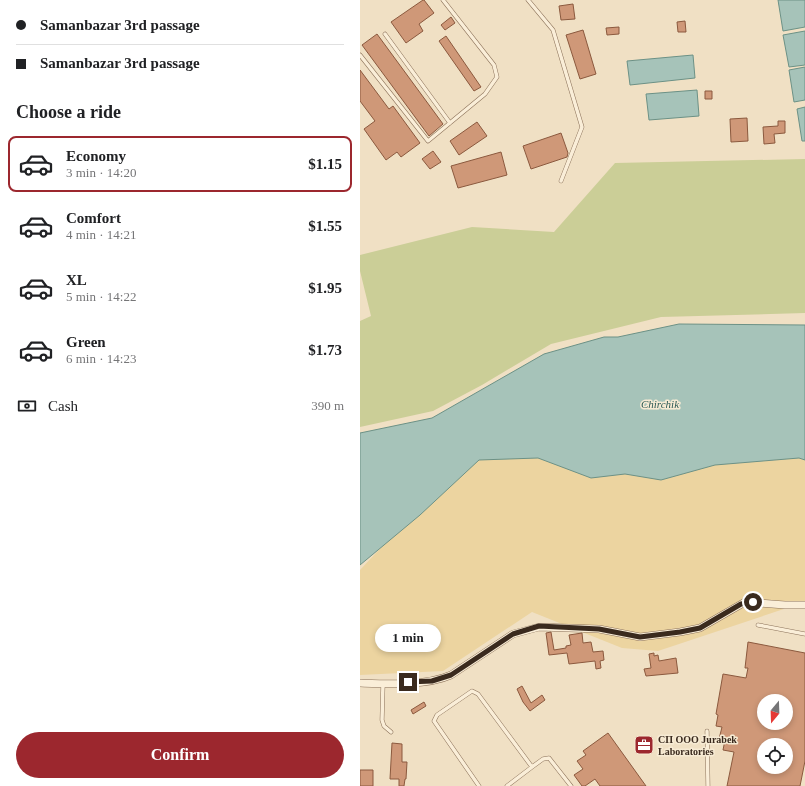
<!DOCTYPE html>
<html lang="en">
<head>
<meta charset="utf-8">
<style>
	body { margin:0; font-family:"Times New Roman",serif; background:#f2f2f2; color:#202124; height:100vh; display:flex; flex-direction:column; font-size:15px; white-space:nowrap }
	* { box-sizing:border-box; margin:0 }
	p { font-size:13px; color:#757577 }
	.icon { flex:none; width:22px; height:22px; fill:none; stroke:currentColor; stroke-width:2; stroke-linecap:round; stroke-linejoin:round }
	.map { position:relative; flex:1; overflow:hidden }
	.details { display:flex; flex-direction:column; background:#fff; width:360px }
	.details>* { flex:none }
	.guide { display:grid; align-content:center; height:88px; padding:0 16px; background:#fff }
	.needle { width:26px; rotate:199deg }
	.tools { position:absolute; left:397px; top:694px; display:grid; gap:8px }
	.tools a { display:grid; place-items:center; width:36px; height:36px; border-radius:50%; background:#fff; box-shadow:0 2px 6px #0003; font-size:20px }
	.end { position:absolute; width:18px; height:18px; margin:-9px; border:5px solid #3a2a1e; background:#fff; box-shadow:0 0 0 2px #fff }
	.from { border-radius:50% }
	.bubble { position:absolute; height:28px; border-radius:14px; background:#fff; box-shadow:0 2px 6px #0003; font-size:13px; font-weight:600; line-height:28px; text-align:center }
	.guide b { display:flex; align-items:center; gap:14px; height:38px; font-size:15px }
	.guide b+b { border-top:1px solid #e0e0e0 }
	.guide i { width:10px; height:10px; background:#202124 }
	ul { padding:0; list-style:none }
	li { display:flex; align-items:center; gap:12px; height:56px; margin:0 8px 6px; padding:0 8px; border:2px solid transparent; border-radius:8px }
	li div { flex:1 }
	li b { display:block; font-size:15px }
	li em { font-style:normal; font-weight:600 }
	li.current { border-color:#9c272e }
	li>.icon { width:36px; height:36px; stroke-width:1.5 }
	h2 { padding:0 16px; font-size:18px; line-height:48px }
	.pay { display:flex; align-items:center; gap:10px; height:44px; padding:0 16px; font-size:15px }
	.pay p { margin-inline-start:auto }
	.cta { display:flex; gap:8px; margin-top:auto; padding:8px 16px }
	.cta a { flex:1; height:46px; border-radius:24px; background:#9c272e; color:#fff; font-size:16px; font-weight:600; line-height:46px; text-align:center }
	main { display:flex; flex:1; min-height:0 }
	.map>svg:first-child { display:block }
	.green { fill:#cbce97 }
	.sand { fill:#ecd4a0 }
	.water { fill:#a6c3b9; stroke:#6c9186 }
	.building { fill:#cf9878; stroke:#8b593e; fill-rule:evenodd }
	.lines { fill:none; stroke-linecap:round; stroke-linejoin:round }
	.service-casing { stroke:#8b7159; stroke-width:4.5 }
	.minor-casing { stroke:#8b7159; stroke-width:8 }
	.service { stroke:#faeed8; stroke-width:3.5 }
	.minor { stroke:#faeed8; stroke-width:7 }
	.route { stroke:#3a2a1e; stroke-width:5 }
	.labels { text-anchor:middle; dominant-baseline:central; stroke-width:3; stroke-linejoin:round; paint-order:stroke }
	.poi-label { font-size:10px; font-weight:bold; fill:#3a2a1e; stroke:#f7ebd4; text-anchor:start }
	.water-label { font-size:11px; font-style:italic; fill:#2d5b56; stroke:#f7ebd4 }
</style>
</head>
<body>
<main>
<section class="details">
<div class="guide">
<b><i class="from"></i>Samanbazar 3rd passage</b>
<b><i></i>Samanbazar 3rd passage</b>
</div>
<h2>Choose a ride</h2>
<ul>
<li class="current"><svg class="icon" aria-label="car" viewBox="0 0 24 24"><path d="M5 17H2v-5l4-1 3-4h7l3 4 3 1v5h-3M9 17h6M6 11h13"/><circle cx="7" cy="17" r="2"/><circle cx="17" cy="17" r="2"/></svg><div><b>Economy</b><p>3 min · 14:20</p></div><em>$1.15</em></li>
<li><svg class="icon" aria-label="car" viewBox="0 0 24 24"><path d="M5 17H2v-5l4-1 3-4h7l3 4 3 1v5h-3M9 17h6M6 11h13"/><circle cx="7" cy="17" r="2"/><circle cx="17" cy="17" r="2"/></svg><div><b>Comfort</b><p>4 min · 14:21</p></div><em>$1.55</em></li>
<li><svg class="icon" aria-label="car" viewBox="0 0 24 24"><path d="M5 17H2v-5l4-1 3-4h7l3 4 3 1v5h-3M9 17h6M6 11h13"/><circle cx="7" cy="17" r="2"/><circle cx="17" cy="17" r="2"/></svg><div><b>XL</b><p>5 min · 14:22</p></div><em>$1.95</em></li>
<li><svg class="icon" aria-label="car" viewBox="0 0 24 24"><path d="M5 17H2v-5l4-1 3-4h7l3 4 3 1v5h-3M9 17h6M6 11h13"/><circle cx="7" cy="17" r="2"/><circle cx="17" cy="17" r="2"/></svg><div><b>Green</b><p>6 min · 14:23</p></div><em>$1.73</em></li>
</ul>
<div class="pay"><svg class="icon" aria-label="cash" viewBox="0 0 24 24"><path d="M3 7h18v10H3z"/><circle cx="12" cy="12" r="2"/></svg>Cash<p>390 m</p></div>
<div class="cta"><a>Confirm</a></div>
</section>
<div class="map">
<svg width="445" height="786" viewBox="0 0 445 786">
	<rect width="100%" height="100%" fill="#f0e0c4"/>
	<path class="green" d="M 445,159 L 445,313 L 301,317 L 191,344 L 122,385 L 73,411 L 0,427 L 0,321 L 11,316 L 0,271 L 0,255 L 112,227 L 194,232 L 255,163 Z"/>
	<path class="sand" d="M 445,361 L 445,602 L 298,651 L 262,648 L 172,612 L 83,671 L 0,675 L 0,570 L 118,444 Z"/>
	<path class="water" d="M 418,0 L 445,0 L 445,27 L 423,31 Z
		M 445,31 L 445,65 L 429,67 L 423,35 Z
		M 333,55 L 335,78 L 270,85 L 267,61 Z
		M 445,67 L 445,100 L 434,102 L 429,70 Z
		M 337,90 L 339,116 L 289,120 L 286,94 Z
		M 445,107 L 445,141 L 442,141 L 437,109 Z
		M 319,324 L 445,325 L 445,460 L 439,458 L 355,465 L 301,480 L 265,474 L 231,478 L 178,458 L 119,460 L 60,515 L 0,565 L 0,433 L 72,418 L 184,354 L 244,337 L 258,337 Z"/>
	<path class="building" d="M 63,0 L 64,0 L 74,13 L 59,24 L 63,31 L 46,43 L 31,22 Z
		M 213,4 L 215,19 L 201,20 L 199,6 Z
		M 91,17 L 95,23 L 85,30 L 81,25 Z
		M 325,21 L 326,32 L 318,32 L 317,22 Z
		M 259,27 L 259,34 L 247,35 L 246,28 Z
		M 223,30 L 236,74 L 220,79 L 206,35 Z
		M 17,34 L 83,124 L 69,136 L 2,45 Z
		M 86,36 L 121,87 L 114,91 L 79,41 Z
		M 0,70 L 29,109 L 33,106 L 60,143 L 41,157 L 37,152 L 26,160 L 4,129 L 15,121 L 0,101 Z
		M 345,91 L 352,91 L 352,99 L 345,99 Z
		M 387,118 L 388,141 L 371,142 L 370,119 Z
		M 418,121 L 425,121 L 425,133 L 414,134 L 415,143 L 404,144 L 403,127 L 418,126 Z
		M 117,122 L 127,136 L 99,155 L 90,141 Z
		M 201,133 L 208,153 L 207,157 L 171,169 L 163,146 Z
		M 73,151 L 81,162 L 70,169 L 62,159 Z
		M 141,152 L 147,175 L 98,188 L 91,166 Z
		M 191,632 L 194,650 L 206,648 L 206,646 L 211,645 L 209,635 L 222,633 L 223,643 L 231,642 L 233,652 L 243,651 L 244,660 L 240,661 L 241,668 L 236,669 L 235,661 L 209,664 L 207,653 L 189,655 L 186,633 Z
		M 388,642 L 445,653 L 445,761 L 440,786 L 367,786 L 374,752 L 363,750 L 365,740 L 359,739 L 362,727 L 356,726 L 358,715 L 356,714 L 363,674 L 386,678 L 388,668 L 385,668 ZM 404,701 L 426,701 L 426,723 L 404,723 ZM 404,745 L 426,745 L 426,767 L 404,767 Z
		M 294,653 L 294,656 L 298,655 L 299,661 L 316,658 L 318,673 L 286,676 L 284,669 L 291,668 L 289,654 Z
		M 162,686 L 171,703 L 182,695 L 185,700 L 170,711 L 163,702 L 157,689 Z
		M 64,702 L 66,706 L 53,714 L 51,710 Z
		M 248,733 L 286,786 L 240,786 L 235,779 L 225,786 L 222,786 L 214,775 L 223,769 L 217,761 L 226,755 L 223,751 Z
		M 32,743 L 42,744 L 42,762 L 47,762 L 46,779 L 45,779 L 44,786 L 39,786 L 39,779 L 30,779 Z
		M 0,770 L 13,770 L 13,786 L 0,786 Z"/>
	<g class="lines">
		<g class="service-casing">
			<path id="service" d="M 168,0 L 193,30 L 222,127 L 201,181
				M 25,34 L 90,123
				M 0,55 L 68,141 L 125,94 L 137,77 L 134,65 L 83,0
				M 398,625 L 445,634
				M 23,684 L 22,720 L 24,726 L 31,732
				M 347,731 L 348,786
				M 172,767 L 183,759 L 189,758 L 211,786
				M 119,786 L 74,721 L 77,715 L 112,691 L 118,694 L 172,767 L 147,786"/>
		</g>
		<g class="minor-casing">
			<path id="minor" d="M 0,683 C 28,684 66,686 91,675 L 153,634 L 179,627 L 239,629 L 280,637 L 320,632 L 340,628 L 385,602 L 425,605 L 445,605"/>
		</g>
		<use href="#service" class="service"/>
		<use href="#minor" class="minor"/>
	</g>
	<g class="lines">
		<path class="route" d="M 48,682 L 72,681 L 91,675 L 153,634 L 179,626 L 239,629 L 280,637 L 320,632 L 340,628 L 381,604 L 393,602"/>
	</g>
	<defs>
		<g id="office-square" transform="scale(1)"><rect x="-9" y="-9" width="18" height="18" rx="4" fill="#9c272e" stroke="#f7ebd4"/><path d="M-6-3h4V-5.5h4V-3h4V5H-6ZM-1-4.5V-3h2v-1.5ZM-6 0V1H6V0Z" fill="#fff"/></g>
	</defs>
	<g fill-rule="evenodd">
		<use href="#office-square" x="284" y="745"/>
	</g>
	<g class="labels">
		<g class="poi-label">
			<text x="298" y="739">СП ООО Jurabek<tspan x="298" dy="12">Laboratories</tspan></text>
		</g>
		<g class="water-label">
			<text x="300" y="404">Chirchik</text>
		</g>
	</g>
</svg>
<div class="tools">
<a><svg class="needle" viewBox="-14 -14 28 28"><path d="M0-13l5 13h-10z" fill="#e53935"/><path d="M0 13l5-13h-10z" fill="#757577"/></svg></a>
<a><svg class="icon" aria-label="locate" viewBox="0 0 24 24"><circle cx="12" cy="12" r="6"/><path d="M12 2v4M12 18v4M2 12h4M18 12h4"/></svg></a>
</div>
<i class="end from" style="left:393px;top:602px"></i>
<i class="end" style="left:48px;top:682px"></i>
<div class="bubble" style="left:15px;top:624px;width:66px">1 min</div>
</div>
</main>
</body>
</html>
